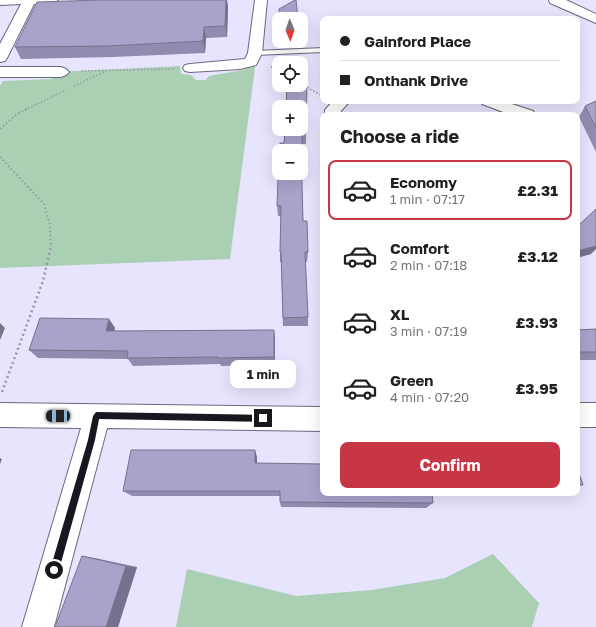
<!DOCTYPE html>
<html lang="en">
<head>
<meta charset="utf-8">
<style>
	body { margin:0; font-family:"Golos Text",sans-serif; background:#f6f6f6; color:#202124; height:100vh; display:flex; flex-direction:column; font-size:15px; white-space:nowrap }
	* { box-sizing:border-box; margin:0 }
	p { font-size:13px; color:#757577 }
	.icon { flex:none; width:22px; height:22px; fill:none; stroke:currentColor; stroke-width:2; stroke-linecap:round; stroke-linejoin:round }
	.map { position:relative; flex:1; overflow:hidden }
	.details { position:absolute; left:320px; top:112px; width:260px; height:384px; display:flex; flex-direction:column; background:#fff; border-radius:8px; box-shadow:0 4px 16px #0002 }
	.details>* { flex:none }
	.banner { position:absolute; left:320px; top:16px; width:260px; height:88px; border-radius:8px; box-shadow:0 4px 16px #0002; display:grid; align-content:center; height:88px; padding:0 20px; background:#fff }
	.needle { width:26px; rotate:178deg }
	.fabs { position:absolute; left:272px; top:12px; display:grid; gap:8px }
	.fabs a { display:grid; place-items:center; width:36px; height:36px; border-radius:8px; background:#fff; box-shadow:0 4px 16px #0002; font-size:20px }
	.end { position:absolute; width:18px; height:18px; margin:-9px; border:5px solid #181720; background:#fff; box-shadow:0 0 0 2px #fff }
	.from { border-radius:50% }
	.bubble { position:absolute; height:28px; border-radius:8px; background:#fff; box-shadow:0 4px 16px #0002; font-size:13px; font-weight:700; line-height:28px; text-align:center }
	.car { position:absolute; width:12px; height:24px; margin:-12px -6px; border-radius:5px; box-shadow:0 0 3px 1px #0007; background:linear-gradient(#222 24%,#8ab4d8 0 40%,#222 0 76%,#8ab4d8 0 86%,#222 0) }
	.banner b { display:flex; align-items:center; gap:14px; height:38px; font-size:15px }
	.banner b+b { border-top:1px solid #e0e0e0 }
	.banner i { width:10px; height:10px; background:#202124 }
	ul { padding:0; list-style:none }
	li { display:flex; align-items:center; gap:12px; height:60px; margin:0 8px 6px; padding:0 12px; border:2px solid transparent; border-radius:8px }
	li div { flex:1 }
	li b { display:block; font-size:15px }
	li em { font-style:normal; font-weight:700 }
	li.on { border-color:#c63645 }
	li>.icon { width:36px; height:36px; stroke-width:1.5 }
	h2 { padding:0 20px; font-size:18px; line-height:48px }
	.cta { display:flex; gap:8px; margin-top:auto; padding:8px 20px }
	.cta a { flex:1; height:46px; border-radius:8px; background:#c63645; color:#fff; font-size:16px; font-weight:700; line-height:46px; text-align:center }
	.map>svg:first-child { display:block }
	.green { fill:#abcfb2 }
	.lines { fill:none; stroke-linecap:round; stroke-linejoin:round }
	.service-casing { stroke:#6b697f; stroke-width:2 }
	.minor-casing { stroke:#6b697f; stroke-width:2 }
	.path-far2 { stroke:#9997aa; stroke-width:1.5; stroke-dasharray:1.5 2; stroke-linecap:butt }
	.path-far1 { stroke:#9997aa; stroke-width:2; stroke-dasharray:1.5 2.5; stroke-linecap:butt }
	.path { stroke:#9997aa; stroke-width:2.5; stroke-dasharray:2 3; stroke-linecap:butt }
	.service { fill:#fff; fill-rule:evenodd }
	.minor { fill:#fff; fill-rule:evenodd }
	.wall { fill:#908caf }
	.shaded-wall { fill:#76728e }
	.building { fill:#a8a3cb; stroke:#76728e }
	.route { fill:#181720 }
</style>
</head>
<body>
<div class="map">
<svg width="596" height="627" viewBox="0 0 596 627">
	<rect width="100%" height="100%" fill="#e7e4fd"/>
	<path class="green" d="M 256,60 L 230,259 L 0,268 L 0,86 L 3,81 L 52,79 L 54,72 L 180,66 L 181,74 L 191,75 L 196,80 L 206,80 L 209,76 L 243,70 Z
		M 493,554 L 539,603 L 532,627 L 176,627 L 187,569 L 296,596 L 372,590 L 445,578 Z"/>
	<g class="lines">
		<g class="service-casing">
			<path id="service" d="M 323,48 L 323,52 L 255,55 L 251,53 L 255,51 Z"/>
		</g>
		<g class="minor-casing">
			<path id="minor" d="M 0,0 L 58,0 L 52,4 L 34,4 L 7,58 L 5,61 L 0,62 L 0,44 L 21,4 L 0,5 Z
				M 255,0 L 267,0 L 262,53 L 256,65 L 240,69 L 190,72 L 185,71 L 183,68 L 185,65 L 190,64 L 245,59 L 248,53 Z
				M 549,0 L 566,0 L 596,14 L 596,23 L 550,3 Z
				M 0,67 L 61,67 L 66,69 L 69,72 L 66,75 L 61,77 L 0,77 Z
				M 333,101 L 350,101 L 341,111 L 341,115 L 325,115 L 325,110 Z
				M 480,101 L 503,101 L 533,111 L 535,115 L 511,115 L 482,104 Z
				M 0,403 L 323,407 L 323,431 L 107,428 L 54,627 L 22,627 L 81,428 L 0,427 Z
				M 577,403 L 596,403 L 596,427 L 577,427 Z"/>
		</g>
		<path class="path-far2" d="M 271,67 L 279,71
			M 81,71 L 174,69
			M 301,84 L 321,95
			M 74,86 L 106,71
			M 25,110 L 66,90"/>
		<path class="path-far1" d="M 0,129 L 17,114 L 27,109
			M 0,157 L 44,204 L 50,225 L 51,247"/>
		<path class="path" d="M 2,392 L 43,281 L 51,246"/>
		<use href="#service" class="service"/>
		<use href="#minor" class="minor"/>
	</g>
	<path class="wall" d="M 102,0 L 227,0 L 228,8 L 227,37 L 206,38 L 205,53 L 113,57 L 21,59 L 15,47 Z
		M 287,85 L 306,133 L 306,144 L 302,144 L 302,185 L 303,221 L 308,252 L 307,262 L 305,262 L 308,317 L 308,326 L 283,326 L 281,262 L 280,262 L 280,252 L 281,216 L 278,216 L 277,206 L 284,143 Z
		M 596,101 L 596,152 L 579,117 L 585,106 Z
		M 109,319 L 115,328 L 114,331 L 275,338 L 275,365 L 221,366 L 220,364 L 133,366 L 128,359 L 38,358 L 29,350 Z
		M 596,329 L 596,360 L 577,360 L 577,330 Z
		M 257,457 L 257,463 L 433,503 L 426,508 L 281,507 L 280,502 L 280,496 L 132,496 L 123,491 Z
		M 82,556 L 95,558 L 137,567 L 118,627 Z"/>
	<path class="shaded-wall" d="M 226,0 L 227,0 L 228,8 L 227,37 L 225,26 Z
		M 204,27 L 206,38 L 205,53 L 203,41 Z
		M 596,246 L 596,249 L 591,254 L 577,258 L 577,251 Z
		M 109,319 L 115,328 L 112,340 L 106,331 Z
		M 0,323 L 5,328 L 0,340 Z
		M 274,330 L 275,338 L 275,365 L 274,357 Z
		M 255,450 L 257,457 L 257,469 L 255,463 Z
		M 0,458 L 2,459 L 0,464 Z
		M 126,566 L 137,567 L 118,627 L 106,627 Z"/>
	<path class="building" d="M 102,0 L 226,0 L 225,26 L 204,27 L 203,41 L 109,46 L 15,47 L 37,2 Z
		M 295,0 L 296,0 L 298,19 L 279,19 L 279,9 Z
		M 301,80 L 307,80 L 306,133 L 302,133 L 302,185 L 303,221 L 307,221 L 308,252 L 305,252 L 308,317 L 283,318 L 281,252 L 280,252 L 281,206 L 277,206 L 278,178 L 279,160 L 279,173 L 301,173 L 301,151 L 280,151 L 280,143 L 284,143 L 285,129 L 301,129 L 301,107 L 286,107 L 287,85 L 301,85 Z
		M 596,101 L 596,128 L 585,106 Z
		M 596,209 L 596,246 L 577,251 L 577,225 L 579,225 Z
		M 40,318 L 109,319 L 106,331 L 274,330 L 274,357 L 218,358 L 218,357 L 127,358 L 128,351 L 29,350 Z
		M 596,329 L 596,352 L 577,352 L 577,330 Z
		M 131,450 L 255,450 L 255,463 L 323,464 L 323,493 L 432,493 L 433,503 L 280,502 L 280,491 L 123,491 Z
		M 577,467 L 583,485 L 577,485 Z
		M 82,556 L 126,566 L 106,627 L 55,627 Z"/>
	<path class="route" d="M 96,412 L 263,415 L 266,418 L 263,422 L 99,419 L 95,440 L 59,570 L 54,574 L 50,570 L 88,440 L 93,416 Z"/>
</svg>
<div class="fabs">
<a><svg class="needle" viewBox="-14 -14 28 28"><path d="M0-13l5 13h-10z" fill="#e53935"/><path d="M0 13l5-13h-10z" fill="#757577"/></svg></a>
<a><svg class="icon" aria-label="locate" viewBox="0 0 24 24"><circle cx="12" cy="12" r="6"/><path d="M12 2v4M12 18v4M2 12h4M18 12h4"/></svg></a>
<a>+</a>
<a>−</a>
</div>
<i class="end from" style="left:54px;top:570px"></i>
<i class="end" style="left:263px;top:418px"></i>
<div class="bubble" style="left:230px;top:360px;width:66px">1 min</div>
<i class="car" style="left:58px;top:416px;rotate:270deg"></i>
<div class="banner">
<b><i class="from"></i>Gainford Place</b>
<b><i></i>Onthank Drive</b>
</div>
<section class="details">
<h2>Choose a ride</h2>
<ul>
<li class="on"><svg class="icon" aria-label="car" viewBox="0 0 24 24"><path d="M5 17H2v-5l4-1 3-4h7l3 4 3 1v5h-3M9 17h6M6 11h13"/><circle cx="7" cy="17" r="2"/><circle cx="17" cy="17" r="2"/></svg><div><b>Economy</b><p>1 min · 07:17</p></div><em>£2.31</em></li>
<li><svg class="icon" aria-label="car" viewBox="0 0 24 24"><path d="M5 17H2v-5l4-1 3-4h7l3 4 3 1v5h-3M9 17h6M6 11h13"/><circle cx="7" cy="17" r="2"/><circle cx="17" cy="17" r="2"/></svg><div><b>Comfort</b><p>2 min · 07:18</p></div><em>£3.12</em></li>
<li><svg class="icon" aria-label="car" viewBox="0 0 24 24"><path d="M5 17H2v-5l4-1 3-4h7l3 4 3 1v5h-3M9 17h6M6 11h13"/><circle cx="7" cy="17" r="2"/><circle cx="17" cy="17" r="2"/></svg><div><b>XL</b><p>3 min · 07:19</p></div><em>£3.93</em></li>
<li><svg class="icon" aria-label="car" viewBox="0 0 24 24"><path d="M5 17H2v-5l4-1 3-4h7l3 4 3 1v5h-3M9 17h6M6 11h13"/><circle cx="7" cy="17" r="2"/><circle cx="17" cy="17" r="2"/></svg><div><b>Green</b><p>4 min · 07:20</p></div><em>£3.95</em></li>
</ul>
<div class="cta"><a>Confirm</a></div>
</section>
</div>
</body>
</html>
